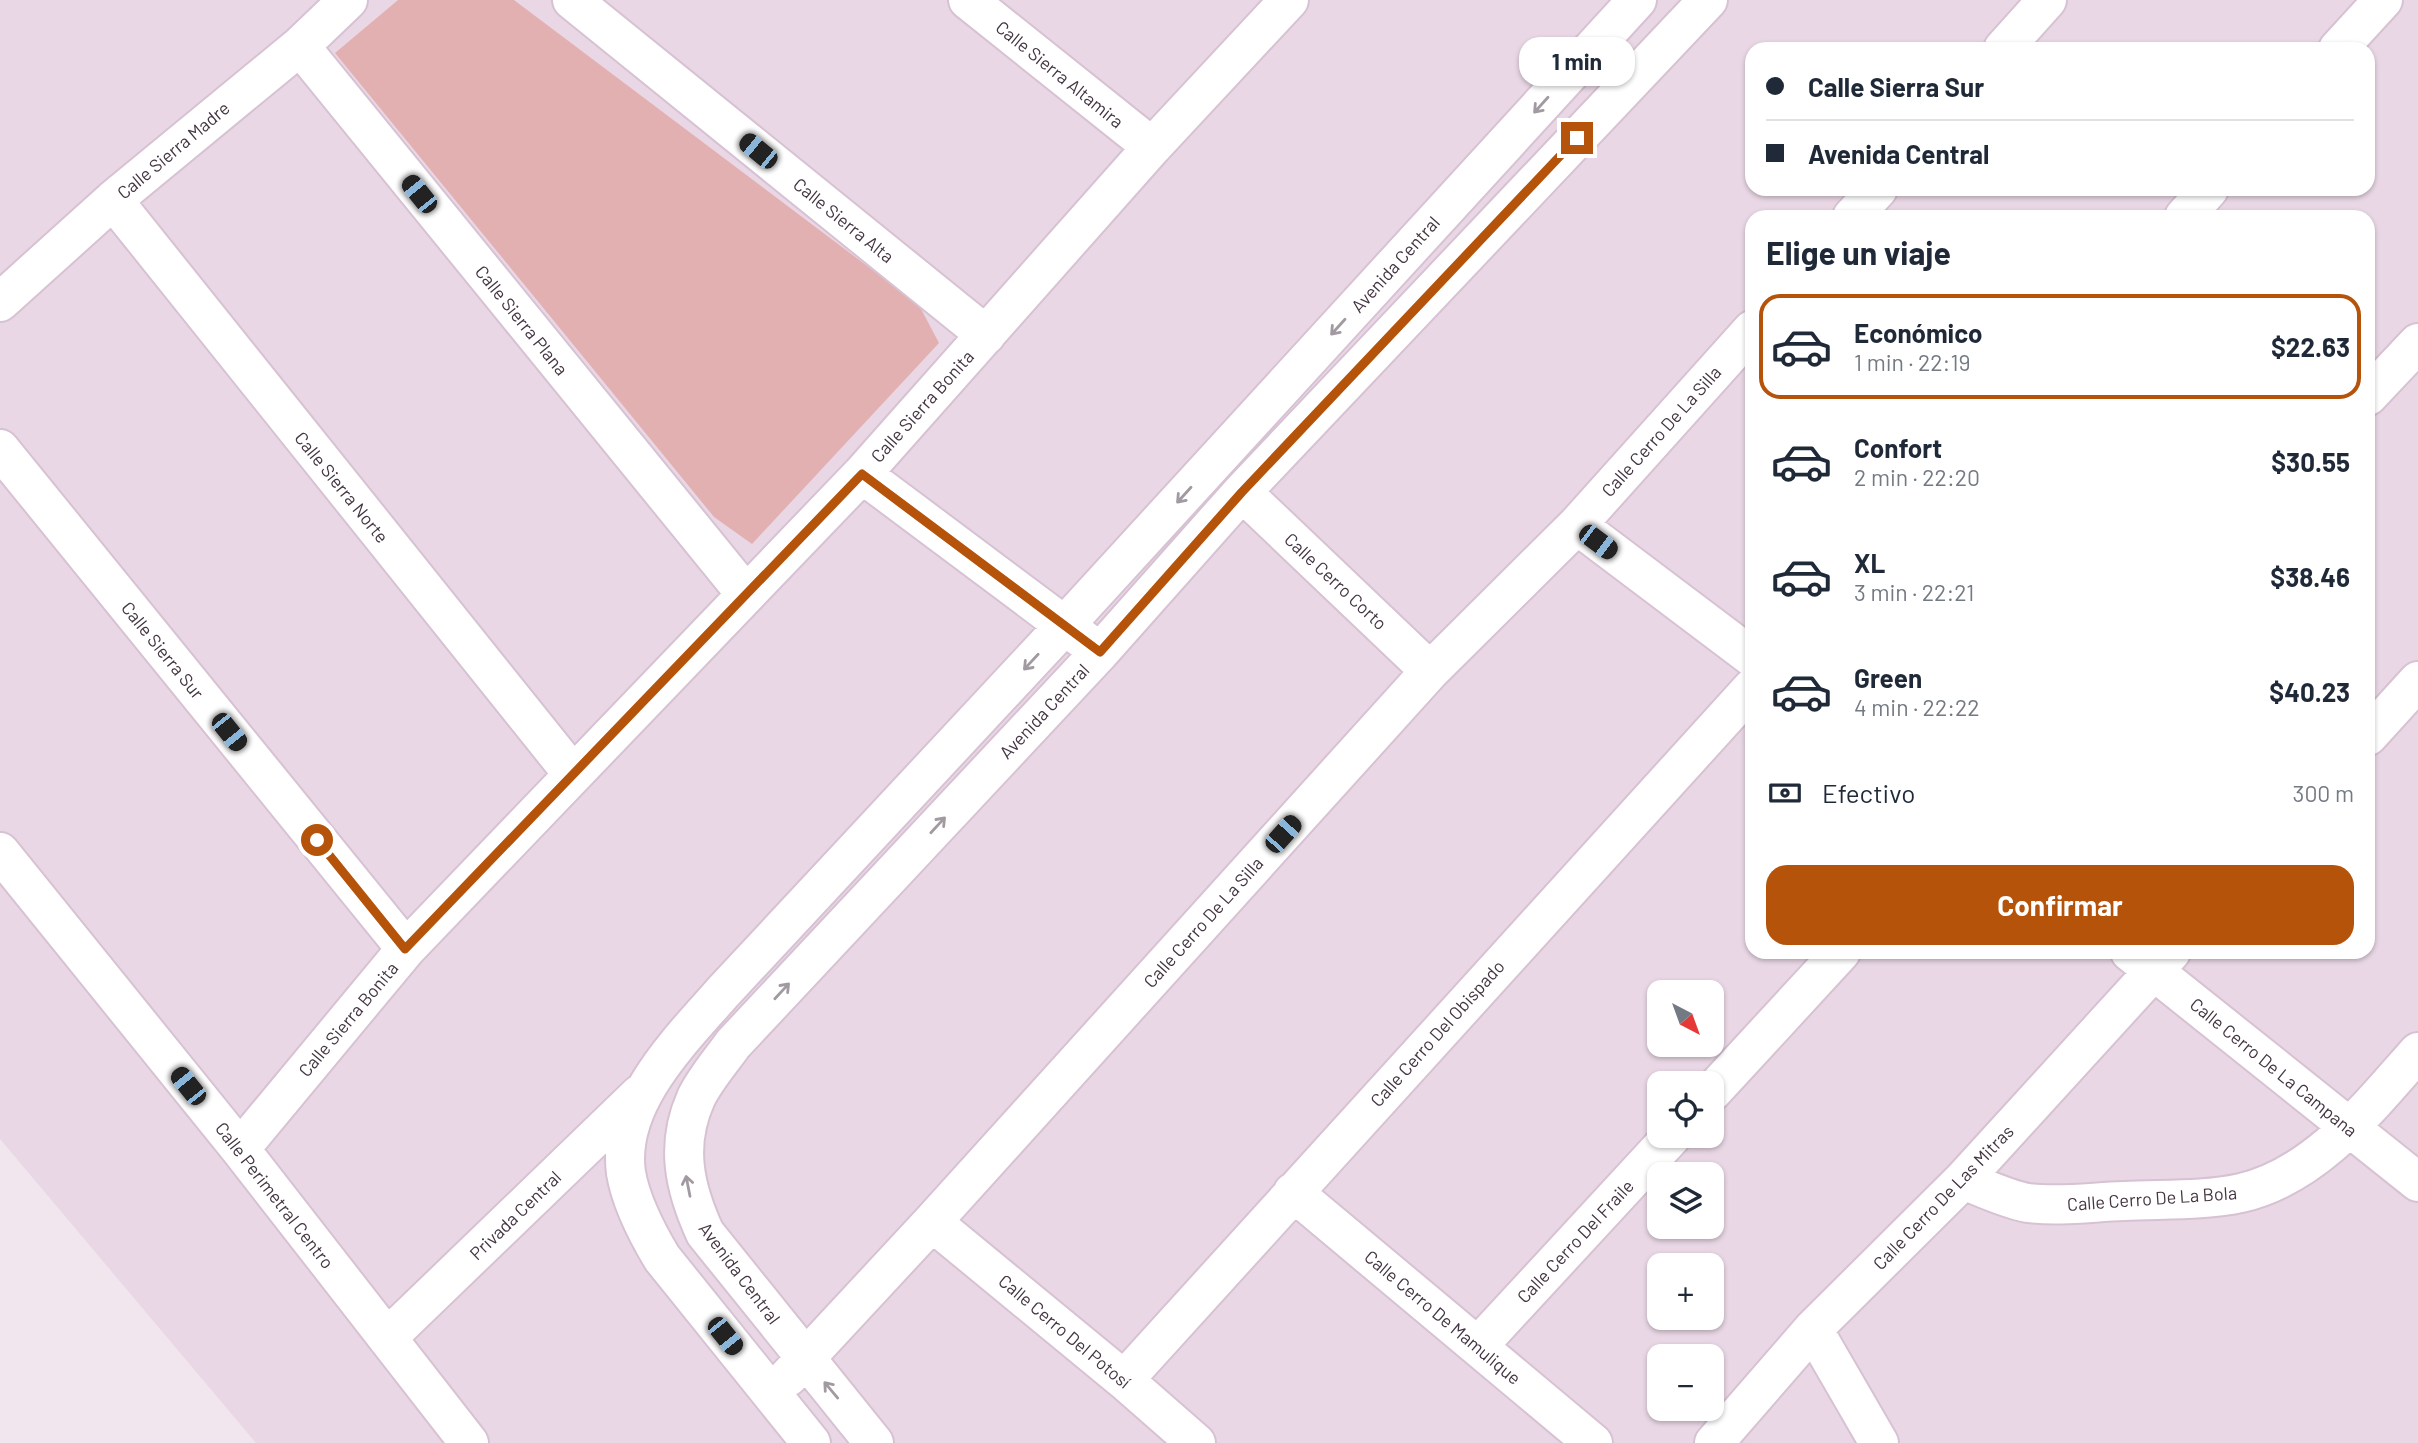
<!DOCTYPE html>
<html lang="es">
<head>
<meta charset="utf-8">
<style>
	body { margin:0; font-family:Barlow,sans-serif; background:#f6f6f7; color:#1f2937; height:100vh; display:flex; flex-direction:column; font-size:26px; white-space:nowrap }
	* { box-sizing:border-box; margin:0 }
	p { font-size:23px; color:#747a83 }
	.icon { flex:none; width:38px; height:38px; fill:none; stroke:currentColor; stroke-width:2; stroke-linecap:round; stroke-linejoin:round }
	.map { position:relative; flex:1; overflow:hidden }
	.side { position:absolute; left:1745px; top:210px; width:630px; height:749px; display:flex; flex-direction:column; background:#fff; border-radius:21px; box-shadow:0 2px 5px #0004 }
	.side>* { flex:none }
	.hud { position:absolute; left:1745px; top:42px; width:630px; height:154px; border-radius:21px; box-shadow:0 2px 5px #0004; display:grid; align-content:center; height:154px; padding:0 21px; background:#fff }
	.needle { width:46px; rotate:139deg }
	.controls { position:absolute; left:1647px; top:980px; display:grid; gap:14px }
	.controls a { display:grid; place-items:center; width:77px; height:77px; border-radius:14px; background:#fff; box-shadow:0 2px 5px #0004; font-size:35px }
	.end { position:absolute; width:32px; height:32px; margin:-16px; border:9px solid #b45309; background:#fff; box-shadow:0 0 0 4px #fff }
	.from { border-radius:50% }
	.bubble { position:absolute; height:49px; border-radius:21px; background:#fff; box-shadow:0 2px 5px #0004; font-size:23px; font-weight:700; line-height:49px; text-align:center }
	.car { position:absolute; width:21px; height:42px; margin:-21px -10px; border-radius:9px; box-shadow:0 0 5px 2px #0007; background:linear-gradient(#222 24%,#8ab4d8 0 40%,#222 0 76%,#8ab4d8 0 86%,#222 0) }
	.hud b { display:flex; align-items:center; gap:24px; height:66px; font-size:26px }
	.hud b+b { border-top:2px solid #e0e1e3 }
	.hud i { width:18px; height:18px; background:#1f2937 }
	ul { padding:0; list-style:none }
	li { display:flex; align-items:center; gap:21px; height:105px; margin:0 14px 10px; padding:0 7px; border:4px solid transparent; border-radius:21px }
	li div { flex:1 }
	li b { display:block; font-size:26px }
	li em { font-style:normal; font-weight:700 }
	li.current { border-color:#b45309 }
	li>.icon { width:63px; height:63px; stroke-width:1.5 }
	h2 { padding:0 21px; font-size:32px; line-height:84px }
	.pay { display:flex; align-items:center; gap:18px; height:77px; padding:0 21px; font-size:26px }
	.pay p { margin-inline-start:auto }
	.action { display:flex; gap:14px; margin-top:auto; padding:14px 21px }
	.action a { flex:1; height:80px; border-radius:21px; background:#b45309; color:#fff; font-size:28px; font-weight:700; line-height:80px; text-align:center }
	.map>svg:first-child { display:block }
	.residential { fill:#e9d7e5; fill-rule:evenodd }
	.green { fill:#e3b0b1 }
	.lines { fill:none; stroke-linecap:round; stroke-linejoin:round }
	.minor-casing { stroke:#d7c2d3; stroke-width:42 }
	.minor { stroke:#fff; stroke-width:38 }
	.oneway { stroke:#a19aa0 }
	.route { stroke:#b45309; stroke-width:9 }
	.labels { text-anchor:middle; dominant-baseline:central; stroke-width:5; stroke-linejoin:round; paint-order:stroke }
	.street-label { font-size:18px; fill:#433541; stroke:#fff }
</style>
</head>
<body>
<div class="map">
<svg width="2418" height="1443" viewBox="0 0 2418 1443">
	<rect width="100%" height="100%" fill="#f1e5ee"/>
	<path class="residential" d="M 0,0 L 2418,0 L 2418,1443 L 256,1443 L 0,1139 ZM 1752,49 L 2368,49 L 2368,189 L 1752,189 ZM 1752,217 L 2368,217 L 2368,952 L 1752,952 ZM 1659,992 L 1712,992 L 1712,1045 L 1659,1045 ZM 1659,1083 L 1712,1083 L 1712,1136 L 1659,1136 ZM 1659,1174 L 1712,1174 L 1712,1227 L 1659,1227 ZM 1659,1265 L 1712,1265 L 1712,1318 L 1659,1318 ZM 1659,1356 L 1712,1356 L 1712,1409 L 1659,1409 Z"/>
	<path class="green" d="M 398,0 L 514,0 L 919,305 L 939,343 L 752,544 L 714,517 L 335,53 Z"/>
	<g class="lines">
		<g class="minor-casing">
			<path id="minor" d="M 572,0 L 986,335
				M 968,0 L 1152,147
				M 300,46 L 745,593
				M 2003,49 L 2047,0
				M 2338,49 L 2383,0
				M 113,200 L 572,773
				M 1852,217 L 1878,189
				M 2184,217 L 2209,189
				M 0,302 L 113,200 L 300,46 L 348,0
				M 2368,396 L 2418,343
				M 0,449 L 406,949
				M 862,474 L 1084,640
				M 1242,492 L 1430,671
				M 1577,525 L 1752,657
				M 2368,736 L 2418,681
				M 0,852 L 240,1149 L 469,1443
				M 2130,952 L 2418,1182
				M 1712,1092 L 1841,952
				M 240,1149 L 406,949 L 862,474 L 1152,147 L 1289,0
				M 1963,1180 C 1984,1188 2006,1199 2028,1203 C 2060,1207 2092,1202 2124,1201 C 2163,1199 2204,1201 2241,1193 C 2316,1176 2370,1106 2418,1052
				M 1293,1192 L 1593,1443
				M 932,1222 L 1124,1380 L 1196,1443
				M 1813,1329 L 1879,1443
				M 387,1338 L 640,1094
				M 1478,1346 L 1672,1136
				M 788,1377 L 932,1222 L 1430,671 L 1577,525 L 1752,330
				M 1124,1380 L 1752,688
				M 811,1443 L 662,1258 C 647,1233 631,1202 626,1173 C 616,1103 681,1040 723,992 L 1065,625 L 1637,0
				M 874,1443 L 705,1233 C 684,1187 675,1145 696,1098 C 705,1079 721,1061 733,1044 L 1100,652 L 1242,492 L 1708,0
				M 1714,1443 L 1813,1329 L 1963,1180 L 2171,952"/>
		</g>
		<use href="#minor" class="minor"/>
	</g>
	<defs><path id="oneway-shaft" d="M-6 0H5M1.5-3L5.5 0L1.5 3" fill="none" stroke-width="1.6" stroke-linecap="round" stroke-linejoin="round" transform="scale(1.75)"/></defs>
	<g class="oneway">
		<use href="#oneway-shaft" transform="translate(1541 105) rotate(132)"/>
		<use href="#oneway-shaft" transform="translate(1338 327) rotate(132)"/>
		<use href="#oneway-shaft" transform="translate(1184 495) rotate(132)"/>
		<use href="#oneway-shaft" transform="translate(1031 662) rotate(133)"/>
		<use href="#oneway-shaft" transform="translate(938 825) rotate(-47)"/>
		<use href="#oneway-shaft" transform="translate(782 991) rotate(-47)"/>
		<use href="#oneway-shaft" transform="translate(688 1186) rotate(-101)"/>
		<use href="#oneway-shaft" transform="translate(831 1390) rotate(-130)"/>
	</g>
	<g class="lines">
		<path class="route" d="M 317,840 L 405,949 L 862,474 L 1100,652 L 1242,492 L 1577,138"/>
	</g>
	<g class="labels">
		<g class="street-label">
			<text transform="translate(1060 74) rotate(39)">Calle Sierra Altamira</text>
			<text transform="translate(173 150) rotate(-40)">Calle Sierra Madre</text>
			<text transform="translate(844 220) rotate(39)">Calle Sierra Alta</text>
			<text transform="translate(1395 264) rotate(-48)">Avenida Central</text>
			<text transform="translate(522 320) rotate(51)">Calle Sierra Plana</text>
			<text transform="translate(922 406) rotate(-48)">Calle Sierra Bonita</text>
			<text transform="translate(1661 431) rotate(-48)">Calle Cerro De La Silla</text>
			<text transform="translate(342 487) rotate(51)">Calle Sierra Norte</text>
			<text transform="translate(1336 581) rotate(43)">Calle Cerro Corto</text>
			<text transform="translate(163 650) rotate(51)">Calle Sierra Sur</text>
			<text transform="translate(1044 711) rotate(-47)">Avenida Central</text>
			<text transform="translate(1203 922) rotate(-48)">Calle Cerro De La Silla</text>
			<text transform="translate(348 1019) rotate(-50)">Calle Sierra Bonita</text>
			<text transform="translate(1437 1033) rotate(-48)">Calle Cerro Del Obispado</text>
			<text transform="translate(2274 1067) rotate(39)">Calle Cerro De La Campana</text>
			<text transform="translate(275 1195) rotate(52)">Calle Perimetral Centro</text>
			<text transform="translate(1943 1197) rotate(-46)">Calle Cerro De Las Mitras</text>
			<text transform="translate(2152 1198) rotate(-4)">Calle Cerro De La Bola</text>
			<text transform="translate(515 1215) rotate(-44)">Privada Central</text>
			<text transform="translate(1575 1241) rotate(-47)">Calle Cerro Del Fraile</text>
			<text transform="translate(740 1273) rotate(53)">Avenida Central</text>
			<text transform="translate(1443 1317) rotate(40)">Calle Cerro De Mamulique</text>
			<text transform="translate(1065 1331) rotate(40)">Calle Cerro Del Potosí</text>
		</g>
	</g>
</svg>
<div class="controls">
<a><svg class="needle" viewBox="-14 -14 28 28"><path d="M0-13l5 13h-10z" fill="#e53935"/><path d="M0 13l5-13h-10z" fill="#747a83"/></svg></a>
<a><svg class="icon" aria-label="locate" viewBox="0 0 24 24"><circle cx="12" cy="12" r="6"/><path d="M12 2v4M12 18v4M2 12h4M18 12h4"/></svg></a>
<a><svg class="icon" aria-label="layers" viewBox="0 0 24 24"><path d="M12 4l9 5-9 5-9-5zM3 14l9 5 9-5"/></svg></a>
<a>+</a>
<a>−</a>
</div>
<i class="end from" style="left:317px;top:840px"></i>
<i class="end" style="left:1577px;top:138px"></i>
<div class="bubble" style="left:1519px;top:37px;width:116px">1 min</div>
<i class="car" style="left:758px;top:151px;rotate:309deg"></i>
<i class="car" style="left:419px;top:194px;rotate:321deg"></i>
<i class="car" style="left:1598px;top:542px;rotate:127deg"></i>
<i class="car" style="left:229px;top:732px;rotate:141deg"></i>
<i class="car" style="left:1283px;top:834px;rotate:42deg"></i>
<i class="car" style="left:188px;top:1086px;rotate:321deg"></i>
<i class="car" style="left:725px;top:1336px;rotate:141deg"></i>
<div class="hud">
<b><i class="from"></i>Calle Sierra Sur</b>
<b><i></i>Avenida Central</b>
</div>
<section class="side">
<h2>Elige un viaje</h2>
<ul>
<li class="current"><svg class="icon" aria-label="car" viewBox="0 0 24 24"><path d="M5 17H2v-5l4-1 3-4h7l3 4 3 1v5h-3M9 17h6M6 11h13"/><circle cx="7" cy="17" r="2"/><circle cx="17" cy="17" r="2"/></svg><div><b>Económico</b><p>1 min · 22:19</p></div><em>$22.63</em></li>
<li><svg class="icon" aria-label="car" viewBox="0 0 24 24"><path d="M5 17H2v-5l4-1 3-4h7l3 4 3 1v5h-3M9 17h6M6 11h13"/><circle cx="7" cy="17" r="2"/><circle cx="17" cy="17" r="2"/></svg><div><b>Confort</b><p>2 min · 22:20</p></div><em>$30.55</em></li>
<li><svg class="icon" aria-label="car" viewBox="0 0 24 24"><path d="M5 17H2v-5l4-1 3-4h7l3 4 3 1v5h-3M9 17h6M6 11h13"/><circle cx="7" cy="17" r="2"/><circle cx="17" cy="17" r="2"/></svg><div><b>XL</b><p>3 min · 22:21</p></div><em>$38.46</em></li>
<li><svg class="icon" aria-label="car" viewBox="0 0 24 24"><path d="M5 17H2v-5l4-1 3-4h7l3 4 3 1v5h-3M9 17h6M6 11h13"/><circle cx="7" cy="17" r="2"/><circle cx="17" cy="17" r="2"/></svg><div><b>Green</b><p>4 min · 22:22</p></div><em>$40.23</em></li>
</ul>
<div class="pay"><svg class="icon" aria-label="cash" viewBox="0 0 24 24"><path d="M3 7h18v10H3z"/><circle cx="12" cy="12" r="2"/></svg>Efectivo<p>300 m</p></div>
<div class="action"><a>Confirmar</a></div>
</section>
</div>
</body>
</html>
